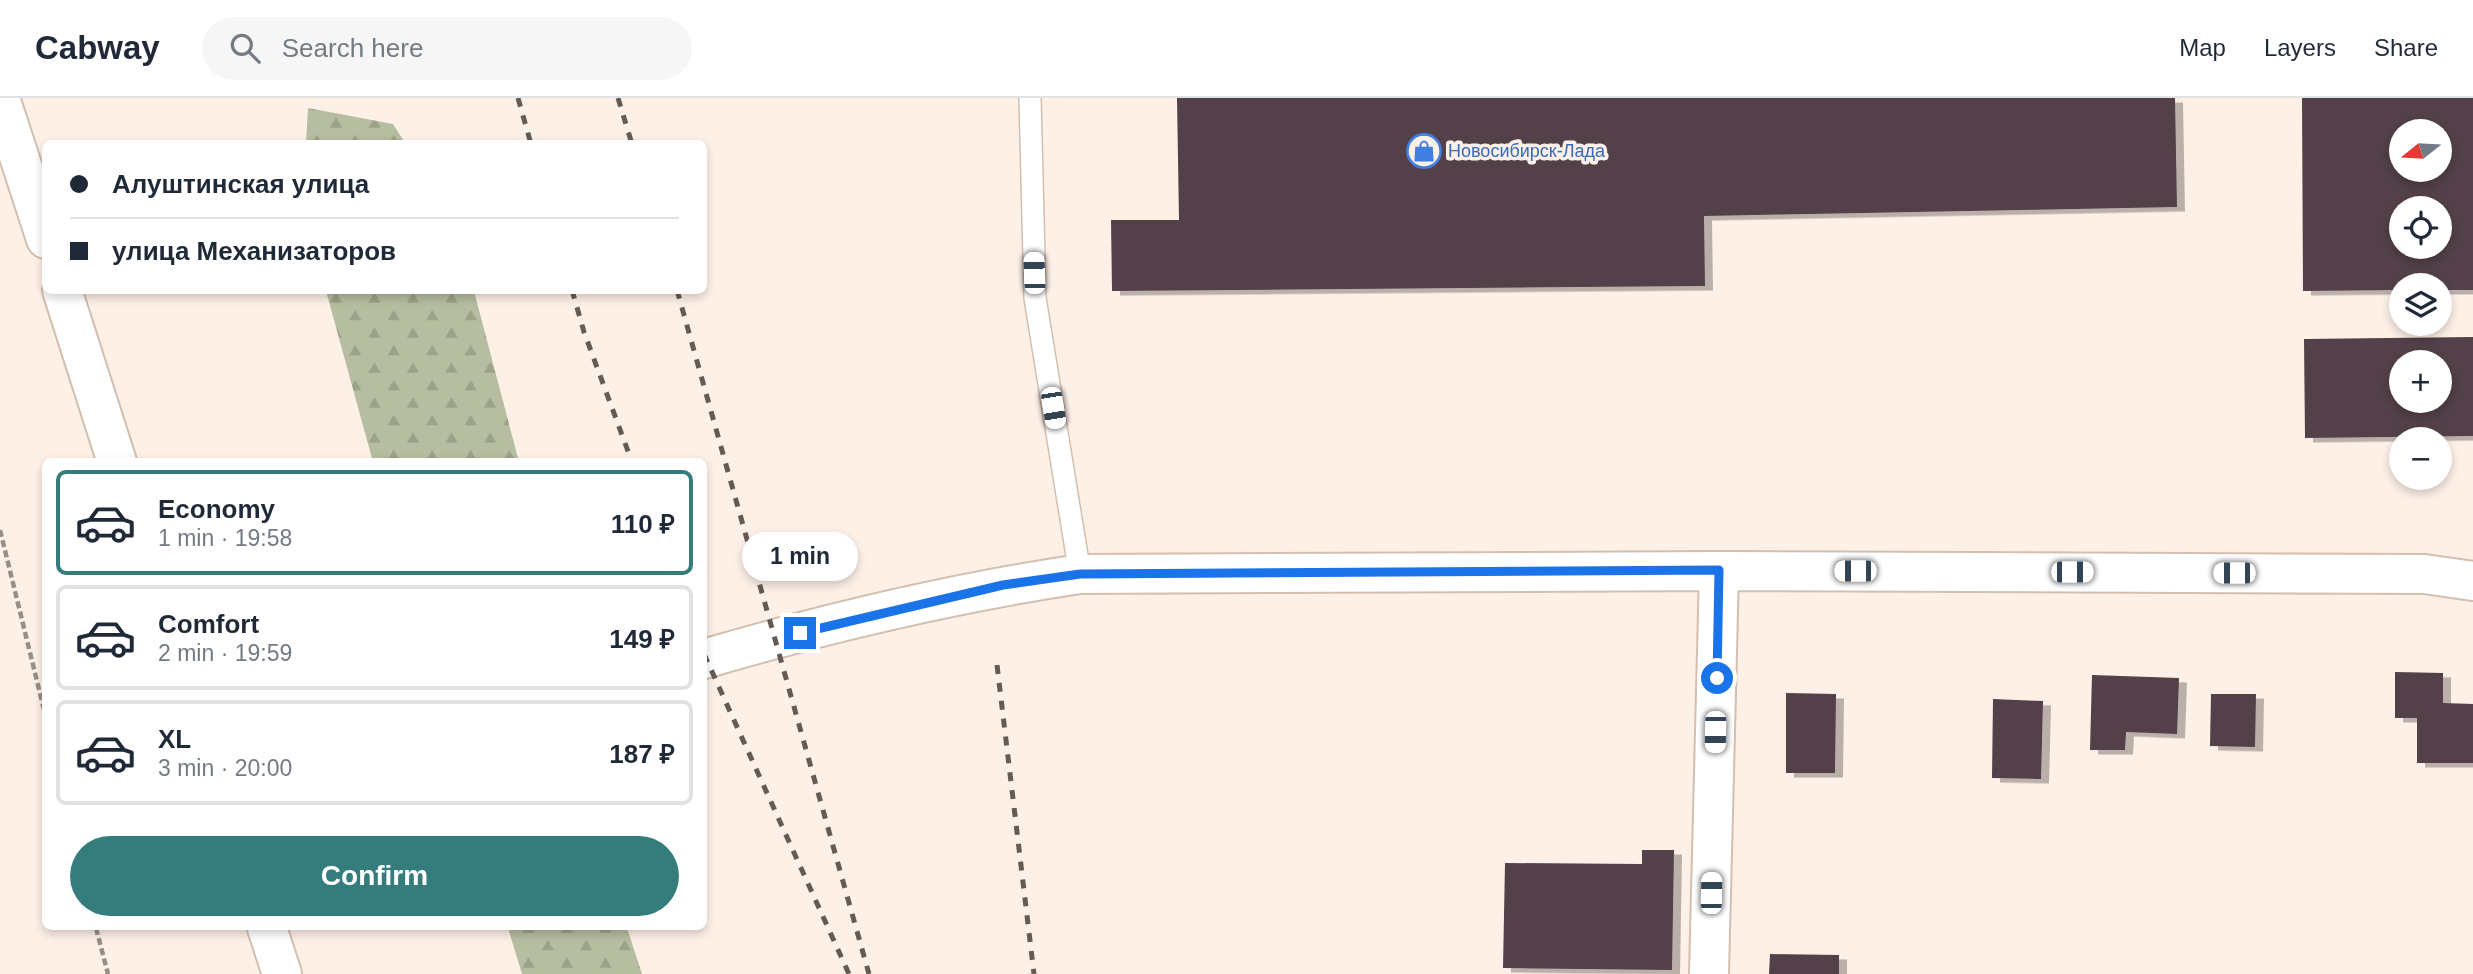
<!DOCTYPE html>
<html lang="en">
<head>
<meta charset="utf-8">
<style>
	body { margin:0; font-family:Arial,sans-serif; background:#f6f6f7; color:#1f2937; height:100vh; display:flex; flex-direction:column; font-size:26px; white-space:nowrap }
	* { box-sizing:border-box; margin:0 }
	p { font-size:23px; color:#747a83 }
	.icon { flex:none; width:38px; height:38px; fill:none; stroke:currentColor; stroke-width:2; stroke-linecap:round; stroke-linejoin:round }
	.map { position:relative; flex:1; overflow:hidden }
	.side { position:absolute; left:42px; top:360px; width:665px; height:472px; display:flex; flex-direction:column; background:#fff; border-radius:10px; box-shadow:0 4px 10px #0003 }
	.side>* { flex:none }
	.banner { position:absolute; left:42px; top:42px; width:665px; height:154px; border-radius:10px; box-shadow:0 4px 10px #0003; display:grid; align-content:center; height:154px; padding:0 28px; background:#fff }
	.needle { width:46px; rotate:252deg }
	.buttons { position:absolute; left:2389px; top:21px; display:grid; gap:14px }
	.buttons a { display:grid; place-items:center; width:63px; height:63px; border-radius:50%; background:#fff; box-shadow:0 4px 10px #0003; font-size:35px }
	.end { position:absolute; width:32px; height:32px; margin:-16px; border:9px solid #1a73e8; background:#fff; box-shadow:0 0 0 4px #fff }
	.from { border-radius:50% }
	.bubble { position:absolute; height:49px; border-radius:24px; background:#fff; box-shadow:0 4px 10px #0003; font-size:23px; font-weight:800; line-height:49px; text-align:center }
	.car { position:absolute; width:21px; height:42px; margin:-21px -10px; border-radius:9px; box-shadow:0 0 5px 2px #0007; background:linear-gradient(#fff 24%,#345 0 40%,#fff 0 76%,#345 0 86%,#fff 0) }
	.banner b { display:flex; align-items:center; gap:24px; height:66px; font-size:26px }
	.banner b+b { border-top:2px solid #e0e1e3 }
	.banner i { width:18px; height:18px; background:#1f2937 }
	ul { padding:12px 0 0; list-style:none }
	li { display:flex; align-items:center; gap:21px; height:105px; margin:0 14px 10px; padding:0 14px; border:4px solid #e0e1e3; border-radius:10px }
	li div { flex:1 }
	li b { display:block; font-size:26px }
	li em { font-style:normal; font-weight:800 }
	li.selected { border-color:#357d7c }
	li>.icon { width:63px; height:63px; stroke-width:1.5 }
	.button { display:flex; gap:14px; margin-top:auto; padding:14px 28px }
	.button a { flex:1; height:80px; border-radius:42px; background:#357d7c; color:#fff; font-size:28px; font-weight:800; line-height:80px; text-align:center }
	header { display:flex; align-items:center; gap:42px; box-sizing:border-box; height:98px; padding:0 35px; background:#fff; border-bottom:2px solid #e0e1e3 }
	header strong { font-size:33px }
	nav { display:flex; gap:38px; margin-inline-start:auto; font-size:24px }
	.search { width:490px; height:63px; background:#f6f6f7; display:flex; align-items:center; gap:18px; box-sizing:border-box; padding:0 24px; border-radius:38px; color:#747a83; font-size:26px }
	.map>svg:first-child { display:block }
	.forest { fill:url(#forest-firs) }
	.building { fill:#523f49; fill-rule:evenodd; filter:url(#shadow) }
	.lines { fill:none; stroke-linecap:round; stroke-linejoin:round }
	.lane-casing { stroke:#d3bfb0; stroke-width:24 }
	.street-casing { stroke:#d3bfb0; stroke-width:42 }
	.secondary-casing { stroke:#d3bfb0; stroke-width:42 }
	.path { stroke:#988e87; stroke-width:4.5; stroke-dasharray:7 3.5; stroke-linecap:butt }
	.lane { stroke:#fff; stroke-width:21 }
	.street { stroke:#fff; stroke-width:38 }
	.secondary { stroke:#fff; stroke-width:38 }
	.rail { stroke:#645b55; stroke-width:5; stroke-dasharray:9 9; stroke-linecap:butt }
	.route { stroke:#1a73e8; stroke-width:9 }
	.labels { text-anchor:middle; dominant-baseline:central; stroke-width:7; stroke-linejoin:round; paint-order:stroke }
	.shop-label { font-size:18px; fill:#366cbe; stroke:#fdf0e7; text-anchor:start }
</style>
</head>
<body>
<header>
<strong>Cabway</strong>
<div class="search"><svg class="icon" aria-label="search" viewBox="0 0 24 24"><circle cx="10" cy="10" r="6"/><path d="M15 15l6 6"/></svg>Search here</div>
<nav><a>Map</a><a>Layers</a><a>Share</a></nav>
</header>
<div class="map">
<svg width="2473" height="876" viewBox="0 0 2473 876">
	<defs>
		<pattern id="forest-firs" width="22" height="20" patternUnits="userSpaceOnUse" patternTransform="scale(1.75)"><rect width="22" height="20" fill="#b6bda0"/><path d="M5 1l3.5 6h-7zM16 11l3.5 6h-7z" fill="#9ca289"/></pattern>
		<filter id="shadow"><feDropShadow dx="8" dy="4.5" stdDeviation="0" flood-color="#0004"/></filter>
	</defs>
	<rect width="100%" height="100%" fill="#fdf0e7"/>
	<path class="forest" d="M 308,10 L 393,26 L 405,45 L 306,45 Z
		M 326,193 L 474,193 L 519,364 L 373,364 Z
		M 508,830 L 627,830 L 642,876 L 522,876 Z"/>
	<path class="building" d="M 1177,0 L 2175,0 L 2177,109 L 1704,118 L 1705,188 L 1112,193 L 1111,122 L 1179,122 Z
		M 2302,0 L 2473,0 L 2473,192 L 2440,192 L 2440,187 L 2401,187 L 2401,192 L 2303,193 ZM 2401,33 L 2440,33 L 2440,72 L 2401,72 ZM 2401,110 L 2440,110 L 2440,149 L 2401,149 Z
		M 2473,239 L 2473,338 L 2305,340 L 2304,241 ZM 2401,264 L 2440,264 L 2440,303 L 2401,303 Z
		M 2395,574 L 2443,575 L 2443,605 L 2473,606 L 2473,665 L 2417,665 L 2417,620 L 2395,620 Z
		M 2092,577 L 2179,580 L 2177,636 L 2126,634 L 2125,652 L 2090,652 Z
		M 1786,595 L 1836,596 L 1835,675 L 1786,675 Z
		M 2211,596 L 2256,596 L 2255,649 L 2210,648 Z
		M 1993,601 L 2043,603 L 2041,681 L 1992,680 Z
		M 1642,752 L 1674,752 L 1672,872 L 1503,870 L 1505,765 L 1642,766 Z
		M 1770,856 L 1839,857 L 1839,876 L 1769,876 Z"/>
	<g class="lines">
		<g class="lane-casing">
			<path id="lane" d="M 1030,0 L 1035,200 L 1080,476"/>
		</g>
		<g class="street-casing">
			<path id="street" d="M 704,561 C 827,525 953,495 1080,476 L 1719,473 L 2424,476 L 2473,483
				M 1709,876 L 1719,473"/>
		</g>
		<g class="secondary-casing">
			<path id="secondary" d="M 0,0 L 46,141
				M 62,192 L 117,364
				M 267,830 L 282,876"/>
		</g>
		<path class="path" d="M 0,432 L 46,620
			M 96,830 L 108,876"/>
		<use href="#lane" class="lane"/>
		<use href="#street" class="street"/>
		<use href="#secondary" class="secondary"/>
		<path class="rail" d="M 518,0 L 531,46
			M 618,0 L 632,46
			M 572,192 L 584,234 L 632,364
			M 677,192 L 869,876
			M 704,556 L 849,876
			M 997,567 L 1034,876"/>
	</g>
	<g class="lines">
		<path class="route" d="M 800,535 L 1003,487 L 1080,476 L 1719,472 L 1717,580"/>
	</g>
	<defs>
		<g id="shop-ring" transform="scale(1.75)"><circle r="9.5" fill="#fdf0e7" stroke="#3f7fe0" stroke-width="1.5"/><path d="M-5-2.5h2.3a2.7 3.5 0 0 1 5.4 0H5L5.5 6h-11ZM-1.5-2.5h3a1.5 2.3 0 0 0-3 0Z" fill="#3f7fe0"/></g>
	</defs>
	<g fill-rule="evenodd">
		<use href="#shop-ring" x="1424" y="53"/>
	</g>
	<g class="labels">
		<g class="shop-label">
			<text x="1448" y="53">Новосибирск-Лада</text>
		</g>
	</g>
</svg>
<div class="buttons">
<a><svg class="needle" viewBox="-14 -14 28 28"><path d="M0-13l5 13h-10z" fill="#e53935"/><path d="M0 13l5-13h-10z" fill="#747a83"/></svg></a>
<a><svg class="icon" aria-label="locate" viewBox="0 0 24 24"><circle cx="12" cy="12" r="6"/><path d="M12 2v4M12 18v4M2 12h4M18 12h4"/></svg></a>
<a><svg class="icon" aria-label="layers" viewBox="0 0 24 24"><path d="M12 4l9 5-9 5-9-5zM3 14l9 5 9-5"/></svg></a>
<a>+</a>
<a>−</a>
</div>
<i class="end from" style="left:1717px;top:580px"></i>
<i class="end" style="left:800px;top:535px"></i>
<div class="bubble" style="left:742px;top:434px;width:116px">1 min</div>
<i class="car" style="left:1034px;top:175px;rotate:358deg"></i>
<i class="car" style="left:1053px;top:310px;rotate:171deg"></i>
<i class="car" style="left:1855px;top:473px;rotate:270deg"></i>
<i class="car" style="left:2072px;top:474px;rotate:90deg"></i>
<i class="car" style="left:2234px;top:475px;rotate:270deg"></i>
<i class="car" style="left:1715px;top:634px;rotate:181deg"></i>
<i class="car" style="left:1711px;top:795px;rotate:1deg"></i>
<div class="banner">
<b><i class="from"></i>Алуштинская улица</b>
<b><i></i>улица Механизаторов</b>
</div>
<section class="side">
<ul>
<li class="selected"><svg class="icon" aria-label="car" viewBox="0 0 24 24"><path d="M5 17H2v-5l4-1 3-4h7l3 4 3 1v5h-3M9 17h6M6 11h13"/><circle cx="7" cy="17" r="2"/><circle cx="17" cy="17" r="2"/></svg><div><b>Economy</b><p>1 min · 19:58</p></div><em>110 ₽</em></li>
<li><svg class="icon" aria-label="car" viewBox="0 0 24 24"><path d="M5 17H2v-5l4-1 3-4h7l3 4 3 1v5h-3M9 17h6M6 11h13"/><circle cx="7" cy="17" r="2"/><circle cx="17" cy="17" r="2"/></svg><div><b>Comfort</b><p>2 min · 19:59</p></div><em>149 ₽</em></li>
<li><svg class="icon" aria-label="car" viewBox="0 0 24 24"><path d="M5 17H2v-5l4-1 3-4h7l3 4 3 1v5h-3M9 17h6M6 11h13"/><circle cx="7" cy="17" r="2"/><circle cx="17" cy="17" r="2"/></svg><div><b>XL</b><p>3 min · 20:00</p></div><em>187 ₽</em></li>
</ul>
<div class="button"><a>Confirm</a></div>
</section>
</div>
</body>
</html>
